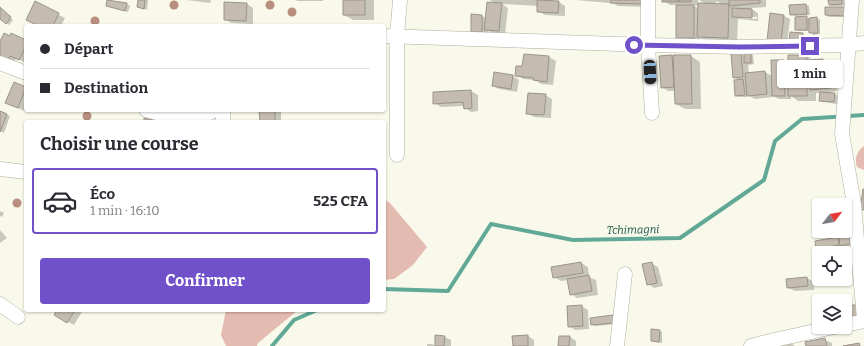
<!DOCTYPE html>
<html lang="fr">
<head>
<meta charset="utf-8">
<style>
	body { margin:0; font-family:Bitter,serif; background:#f7f7f7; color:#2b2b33; height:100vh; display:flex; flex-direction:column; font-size:15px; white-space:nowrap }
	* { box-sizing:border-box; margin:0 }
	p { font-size:13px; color:#7c7c81 }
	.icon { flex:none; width:22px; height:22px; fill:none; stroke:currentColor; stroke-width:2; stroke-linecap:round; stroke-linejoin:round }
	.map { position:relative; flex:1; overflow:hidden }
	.details { position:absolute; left:24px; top:120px; width:362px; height:192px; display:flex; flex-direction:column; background:#fff; border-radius:4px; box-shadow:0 1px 3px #0004 }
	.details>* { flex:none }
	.hud { position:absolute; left:24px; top:24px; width:362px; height:88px; border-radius:4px; box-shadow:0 1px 3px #0004; display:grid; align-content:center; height:88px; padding:0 16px; background:#fff }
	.needle { width:26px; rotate:59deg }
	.controls { position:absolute; left:812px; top:198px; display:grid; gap:8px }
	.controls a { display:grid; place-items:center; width:40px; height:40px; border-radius:4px; background:#fff; box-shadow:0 1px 3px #0004; font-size:20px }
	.end { position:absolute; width:18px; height:18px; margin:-9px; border:5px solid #7051ca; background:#fff; box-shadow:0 0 0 2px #fff }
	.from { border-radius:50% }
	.bubble { position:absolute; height:28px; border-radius:4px; background:#fff; box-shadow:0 1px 3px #0004; font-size:13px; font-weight:700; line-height:28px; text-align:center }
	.car { position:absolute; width:12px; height:24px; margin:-12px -6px; border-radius:5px; box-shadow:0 0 3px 1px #0007; background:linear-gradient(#222 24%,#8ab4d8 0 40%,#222 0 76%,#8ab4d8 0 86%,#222 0) }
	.hud b { display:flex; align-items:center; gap:14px; height:38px; font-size:15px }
	.hud b+b { border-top:1px solid #e1e1e2 }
	.hud i { width:10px; height:10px; background:#2b2b33 }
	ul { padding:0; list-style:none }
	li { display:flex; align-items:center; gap:12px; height:66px; margin:0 8px 6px; padding:0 8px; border:2px solid transparent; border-radius:4px }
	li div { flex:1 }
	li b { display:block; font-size:15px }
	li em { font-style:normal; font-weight:700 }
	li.selected { border-color:#7051ca }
	li>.icon { width:36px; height:36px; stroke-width:1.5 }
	h2 { padding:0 16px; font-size:18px; line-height:48px }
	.action { display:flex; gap:8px; margin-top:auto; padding:8px 16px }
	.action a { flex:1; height:46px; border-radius:4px; background:#7051ca; color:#fff; font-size:16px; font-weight:700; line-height:46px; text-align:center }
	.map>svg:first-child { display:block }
	.green { fill:#e4bbb0 }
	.shadow { fill:#0003; fill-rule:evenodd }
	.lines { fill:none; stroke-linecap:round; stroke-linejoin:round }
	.stream { stroke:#61a996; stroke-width:4 }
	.building { fill:#c5bcb1; stroke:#9c9389 }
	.minor-casing { stroke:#aeada0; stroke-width:15 }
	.minor { stroke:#fff; stroke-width:14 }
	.tree { fill:#b88e7e }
	.route { stroke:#7051ca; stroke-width:5 }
	.labels { text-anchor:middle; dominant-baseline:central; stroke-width:3; stroke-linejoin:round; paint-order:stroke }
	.water-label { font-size:11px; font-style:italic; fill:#155245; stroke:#f9f9eb }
</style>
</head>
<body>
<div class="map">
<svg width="864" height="346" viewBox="0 0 864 346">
	<rect width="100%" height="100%" fill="#f9f9eb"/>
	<path class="green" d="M 864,146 L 864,170 L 857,167 C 854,159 857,151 864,146 Z
		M 384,199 L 390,203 L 427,247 L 413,265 L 394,279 L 384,280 Z
		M 226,310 L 298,310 L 258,343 L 257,346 L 226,346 L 221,335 Z"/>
	<path class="shadow" d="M 139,0 L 148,0 L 147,10 L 138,7 Z
		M 186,0 L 211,0 L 210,3 Z
		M 295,0 L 323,0 L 323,1 L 298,1 Z
		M 344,0 L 374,0 L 374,20 L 353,20 L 344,15 Z
		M 490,0 L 537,0 L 537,1 L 559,2 L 565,6 L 565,16 L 545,15 L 538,11 L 538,6 L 502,4 L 508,8 L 505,34 L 492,33 L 488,31 L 488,35 L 478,35 L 472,31 L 482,16 L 486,18 L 496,4 Z
		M 576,0 L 609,0 L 609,3 Z
		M 611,0 L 649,0 L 648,7 L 618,6 L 611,2 Z
		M 663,0 L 698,0 L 698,4 L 706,4 L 699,0 L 766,0 L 766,7 L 750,8 L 758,13 L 758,21 L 738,19 L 737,43 L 707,42 L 700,37 L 700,41 L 683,41 L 677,38 L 677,5 L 670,5 ZM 716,1 L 722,4 L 716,4 ZM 693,5 L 699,6 L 699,9 ZM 738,16 L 757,17 L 757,19 L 738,18 Z
		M 829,0 L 844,0 L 845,6 L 832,6 L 830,5 Z
		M 35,3 L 65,18 L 61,26 L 40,26 Z
		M 127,4 L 130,6 L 128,12 L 107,6 Z
		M 247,4 L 253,8 L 253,24 L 231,23 L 225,19 Z
		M 806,5 L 809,6 L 810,15 L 797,16 L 797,18 L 817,18 L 820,20 L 820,34 L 813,35 L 810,31 L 799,31 L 796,30 L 796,16 L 791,15 L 790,6 Z
		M 0,7 L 13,20 L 9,25 L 0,18 Z
		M 848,10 L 848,17 L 829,17 L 826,15 Z
		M 784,16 L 790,19 L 787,45 L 775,44 Z
		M 803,34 L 806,36 L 805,45 L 793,43 Z
		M 26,42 L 26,63 L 16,58 L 13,65 L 0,58 L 0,43 Z
		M 741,54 L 745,56 L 751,54 L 753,55 L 754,64 L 748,65 L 749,74 L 765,72 L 772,76 L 772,61 L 784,61 L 789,64 L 807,56 L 814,61 L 823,60 L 829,64 L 830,75 L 835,78 L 837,91 L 825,93 L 835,94 L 838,96 L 837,104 L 823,102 L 820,100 L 821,93 L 816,93 L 816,101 L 798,101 L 791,96 L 791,99 L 779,99 L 773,96 L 773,97 L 755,99 L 747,95 L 747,97 L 739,97 L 736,96 L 739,80 L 734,77 Z
		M 524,55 L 549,57 L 556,61 L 553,85 L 541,84 L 535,80 L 523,79 L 517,75 L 523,67 Z
		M 671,56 L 674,58 L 691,56 L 700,62 L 701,109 L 685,109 L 676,104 L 675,91 L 668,91 L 662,87 Z
		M 513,76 L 519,80 L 517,92 L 499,89 L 493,86 Z
		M 14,83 L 26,88 L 25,111 L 13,106 Z
		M 471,91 L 478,95 L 478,111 L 471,112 L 465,108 L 464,106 L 441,107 L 434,103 L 434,93 Z
		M 545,95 L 552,99 L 551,118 L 534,117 L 527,113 Z
		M 260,110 L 281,110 L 281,122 L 262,122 Z
		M 0,112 L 10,116 L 4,133 L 0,131 Z
		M 0,211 L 4,213 L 2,217 L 0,216 Z
		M 845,226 L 848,226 L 854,230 L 856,248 L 824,252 L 817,248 L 816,242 L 840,238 L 839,231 L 845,231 Z
		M 0,230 L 7,238 L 0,243 Z
		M 581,263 L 588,267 L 589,277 L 596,280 L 598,295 L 577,298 L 571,294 L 568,280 L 561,281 L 554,277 Z
		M 651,263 L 658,267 L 663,286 L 654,288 L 648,284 Z
		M 807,278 L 814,282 L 814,290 L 795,291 L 788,288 L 787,280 Z
		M 581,306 L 588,310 L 589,329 L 575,330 L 569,326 Z
		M 58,310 L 83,310 L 74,325 L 55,315 Z
		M 613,316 L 616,318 L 616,324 L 595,326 L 592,324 Z
		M 659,331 L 662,332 L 662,343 L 655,342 L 652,340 Z
		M 528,336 L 534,340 L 534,346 L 514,346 Z
		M 444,337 L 451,340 L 451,346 L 427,346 L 427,344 L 432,344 L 436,346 Z
		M 570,337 L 576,341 L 576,346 L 559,346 Z
		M 825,340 L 832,343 L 832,346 L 807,346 Z
		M 788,341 L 795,346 L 772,346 Z"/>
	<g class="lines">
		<path class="stream" d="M 384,289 L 448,291 L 491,224 L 573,240 L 680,238 L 764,180 L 775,141 L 802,119 L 864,115
			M 272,346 L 294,320 L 317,310"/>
	</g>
	<path class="building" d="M 107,0 L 127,3 L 125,11 L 106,6 Z
		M 138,0 L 145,0 L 144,9 L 137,7 Z
		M 343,0 L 365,0 L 365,15 L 343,15 Z
		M 537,0 L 559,1 L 558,13 L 537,12 Z
		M 610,0 L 642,0 L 642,4 L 610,3 Z
		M 662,0 L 679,0 L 679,2 L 662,2 Z
		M 679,0 L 691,0 L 691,2 L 679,2 Z
		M 729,0 L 760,0 L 760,3 L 729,6 Z
		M 828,0 L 842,0 L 842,4 L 829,5 Z
		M 35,1 L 59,13 L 53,26 L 39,26 L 26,20 Z
		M 224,2 L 247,3 L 246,21 L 224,20 Z
		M 487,2 L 502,3 L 499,31 L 484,30 Z
		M 698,3 L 729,4 L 728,38 L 697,37 Z
		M 806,4 L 807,14 L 790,15 L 789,5 Z
		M 676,5 L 694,5 L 694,38 L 676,38 Z
		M 0,7 L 11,17 L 6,24 L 0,19 Z
		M 825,7 L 845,7 L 845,16 L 825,15 Z
		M 732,8 L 752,9 L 752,18 L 732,17 Z
		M 770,13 L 784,15 L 781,42 L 767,41 Z
		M 471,14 L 482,15 L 482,32 L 471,32 Z
		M 807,16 L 807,30 L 795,30 L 795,17 Z
		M 817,17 L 818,33 L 809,33 L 809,18 Z
		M 790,32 L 803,33 L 802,44 L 789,42 Z
		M 4,33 L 10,36 L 11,33 L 26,40 L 26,46 L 19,60 L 10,56 L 7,62 L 0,59 L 0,41 Z
		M 731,53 L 741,53 L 743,77 L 733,78 Z
		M 744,53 L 751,53 L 751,63 L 744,63 Z
		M 524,54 L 549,56 L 547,82 L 533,80 L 534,78 L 515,76 L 516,66 L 522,66 Z
		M 672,55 L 674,87 L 661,88 L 659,56 Z
		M 673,55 L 691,55 L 692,104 L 675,104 Z
		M 788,55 L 807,55 L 807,96 L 788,96 Z
		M 823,59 L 824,74 L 810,74 L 809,60 Z
		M 771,60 L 784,60 L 785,96 L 772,96 Z
		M 765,71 L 767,94 L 747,96 L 745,73 Z
		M 494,72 L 513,75 L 511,89 L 492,86 Z
		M 829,73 L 831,88 L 810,90 L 808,75 Z
		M 743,79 L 745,95 L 735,96 L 734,80 Z
		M 14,82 L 26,87 L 18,108 L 5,103 Z
		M 471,90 L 472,108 L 464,109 L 463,102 L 433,104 L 433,92 Z
		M 820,92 L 835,93 L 834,102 L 819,101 Z
		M 528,93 L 546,94 L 544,115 L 526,114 Z
		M 259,110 L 275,110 L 275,122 L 260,122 Z
		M 0,111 L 7,114 L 0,132 Z
		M 144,118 L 161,122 L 144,122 Z
		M 863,189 L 864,189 L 864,210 L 860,209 Z
		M 845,225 L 848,225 L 850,244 L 840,246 L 838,231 L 845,231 Z
		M 838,237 L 839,245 L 816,249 L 815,241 Z
		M 581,262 L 583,273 L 553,278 L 551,267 Z
		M 652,262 L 657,283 L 647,285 L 642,264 Z
		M 589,275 L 592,291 L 570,295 L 567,279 Z
		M 807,277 L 808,286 L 787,288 L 786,279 Z
		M 582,305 L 583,326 L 568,327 L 567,306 Z
		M 849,305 L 861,305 L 862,316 L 850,316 Z
		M 57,310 L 75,310 L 67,323 L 54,315 Z
		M 613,315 L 614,323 L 591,325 L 590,318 Z
		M 651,329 L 660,330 L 659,342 L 651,341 Z
		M 435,335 L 445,336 L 444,346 L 435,346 Z
		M 528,335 L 528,346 L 513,346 L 512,336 Z
		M 559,336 L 570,336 L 569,346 L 558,346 Z
		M 825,338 L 827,346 L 806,346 L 805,342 Z
		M 859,343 L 860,346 L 843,346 Z"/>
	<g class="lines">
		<g class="minor-casing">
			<path id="minor" d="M 648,0 L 648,45 L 652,113
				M 852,0 L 842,134 L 854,204 L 864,319
				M 384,36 L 648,45 L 739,47 L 848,45 L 864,43
				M 0,63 L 26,73
				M 146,110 C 170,117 192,125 215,110
				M 223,122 L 223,110
				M 397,155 L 397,36 L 400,0
				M 0,169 L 26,172
				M 0,304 L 18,317
				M 845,325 L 864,321
				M 617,346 L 625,274
				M 751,346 L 774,340 L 834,327"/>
		</g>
		<use href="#minor" class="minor"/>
	</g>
	<g class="tree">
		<circle cx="174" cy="5" r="4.5"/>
		<circle cx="270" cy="5" r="4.5"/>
		<circle cx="292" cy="12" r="4.5"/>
		<circle cx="95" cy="21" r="4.5"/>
		<circle cx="87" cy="116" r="4.5"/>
		<circle cx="17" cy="203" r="4.5"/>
	</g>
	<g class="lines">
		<path class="route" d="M 634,45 L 739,47 L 810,46"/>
	</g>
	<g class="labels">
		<g class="water-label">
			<text transform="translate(633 230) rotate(-1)">Tchimagni</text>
		</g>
	</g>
</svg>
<div class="controls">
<a><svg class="needle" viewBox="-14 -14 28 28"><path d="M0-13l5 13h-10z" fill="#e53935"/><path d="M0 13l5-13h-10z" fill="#7c7c81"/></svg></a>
<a><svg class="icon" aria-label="locate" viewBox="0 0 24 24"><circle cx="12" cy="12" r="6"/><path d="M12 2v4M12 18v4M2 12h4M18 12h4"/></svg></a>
<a><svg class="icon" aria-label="layers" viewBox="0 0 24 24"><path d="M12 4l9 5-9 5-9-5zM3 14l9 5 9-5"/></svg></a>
</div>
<i class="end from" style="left:634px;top:45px"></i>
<i class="end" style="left:810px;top:46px"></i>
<div class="bubble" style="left:777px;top:60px;width:66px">1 min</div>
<i class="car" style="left:650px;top:72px;rotate:177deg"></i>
<div class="hud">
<b><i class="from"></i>Départ</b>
<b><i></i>Destination</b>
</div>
<section class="details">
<h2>Choisir une course</h2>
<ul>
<li class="selected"><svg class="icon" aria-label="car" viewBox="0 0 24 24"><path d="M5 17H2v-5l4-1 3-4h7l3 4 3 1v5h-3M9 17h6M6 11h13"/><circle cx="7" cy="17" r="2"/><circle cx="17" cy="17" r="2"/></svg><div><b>Éco</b><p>1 min · 16:10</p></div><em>525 CFA</em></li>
</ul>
<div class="action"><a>Confirmer</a></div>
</section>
</div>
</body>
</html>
